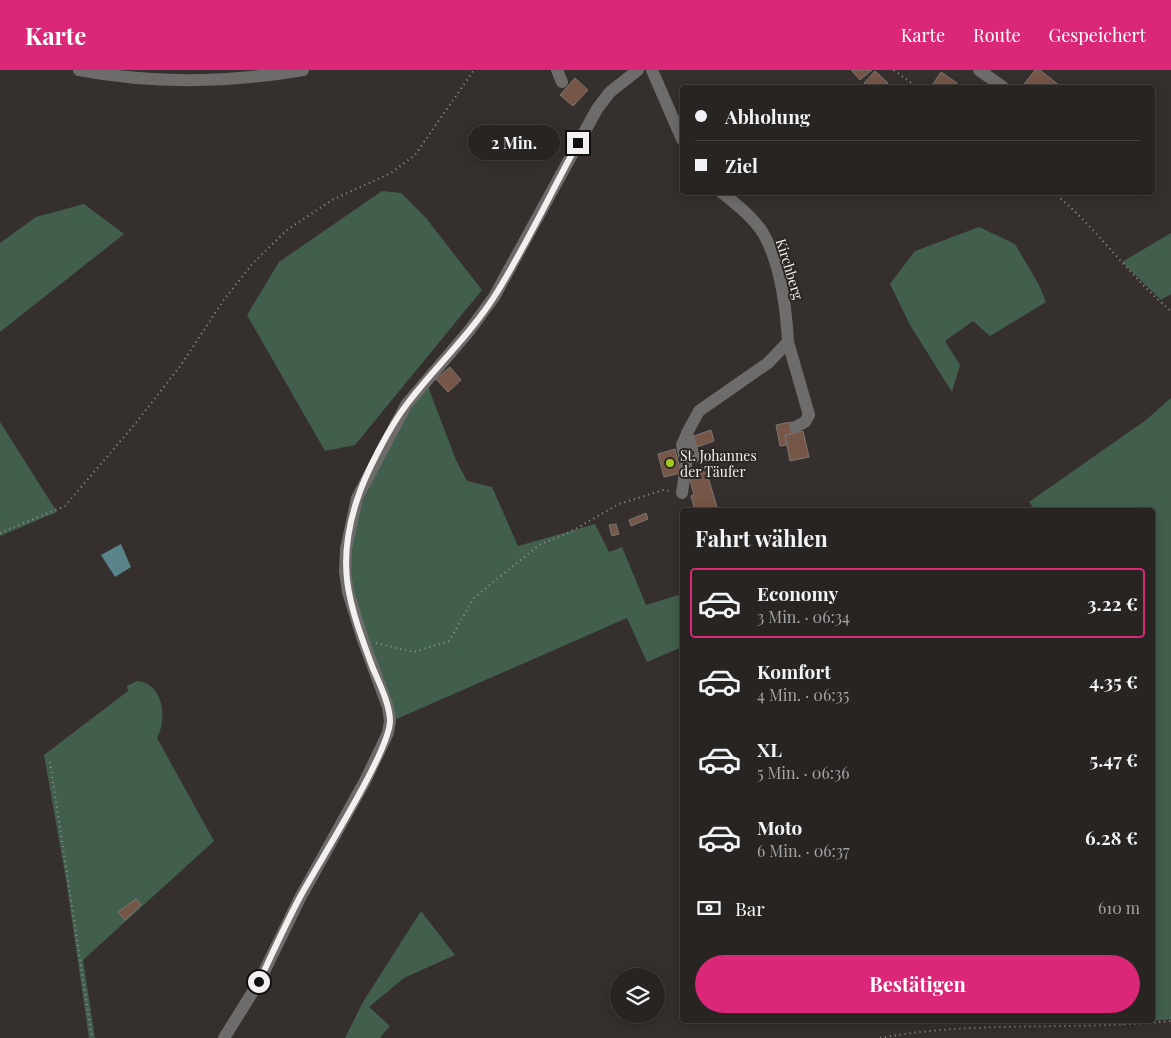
<!DOCTYPE html>
<html lang="de">
<head>
<meta charset="utf-8">
<style>
	body { margin:0; font-family:"Playfair Display",serif; background:#302c2a; color:#f1f3f6; height:100vh; display:flex; flex-direction:column; font-size:19px; white-space:nowrap }
	* { box-sizing:border-box; margin:0 }
	p { font-size:16px; color:#a5a4a5 }
	.icon { flex:none; width:28px; height:28px; fill:none; stroke:currentColor; stroke-width:2; stroke-linecap:round; stroke-linejoin:round }
	.map { position:relative; flex:1; overflow:hidden }
	.panel { position:absolute; left:680px; top:438px; width:475px; height:515px; display:flex; flex-direction:column; background:#282422; border-radius:5px; box-shadow:0 2px 12px #0003,0 0 0 1px #444140 }
	.panel>* { flex:none }
	.banner { position:absolute; left:680px; top:15px; width:475px; height:110px; border-radius:5px; box-shadow:0 2px 12px #0003,0 0 0 1px #444140; display:grid; align-content:center; height:110px; padding:0 15px; background:#282422 }
	.controls { position:absolute; left:610px; top:898px; display:grid; gap:10px }
	.controls a { display:grid; place-items:center; width:55px; height:55px; border-radius:50%; background:#282422; box-shadow:0 2px 12px #0003,0 0 0 1px #444140; font-size:25px }
	.end { position:absolute; width:22px; height:22px; margin:-11px; border:6px solid #f3efee; background:#111; box-shadow:0 0 0 2px #111 }
	.from { border-radius:50% }
	.bubble { position:absolute; height:35px; border-radius:18px; background:#282422; box-shadow:0 2px 12px #0003,0 0 0 1px #444140; font-size:16px; font-weight:700; line-height:35px; text-align:center }
	.banner b { display:flex; align-items:center; gap:18px; height:48px; font-size:19px }
	.banner b+b { border-top:1px solid #444140 }
	.banner i { width:12px; height:12px; background:#f1f3f6 }
	ul { padding:0; list-style:none }
	li { display:flex; align-items:center; gap:15px; height:70px; margin:0 10px 8px; padding:0 5px; border:2px solid transparent; border-radius:5px }
	li div { flex:1 }
	li b { display:block; font-size:19px }
	li em { font-style:normal; font-weight:700 }
	li.active { border-color:#db2777 }
	li>.icon { width:45px; height:45px; stroke-width:1.5 }
	h2 { padding:0 15px; font-size:22px; line-height:60px }
	.pay { display:flex; align-items:center; gap:12px; height:55px; padding:0 15px; font-size:19px }
	.pay p { margin-inline-start:auto }
	.button { display:flex; gap:10px; margin-top:auto; padding:10px 15px }
	.button a { flex:1; height:58px; border-radius:30px; background:#db2777; color:#fff; font-size:20px; font-weight:700; line-height:58px; text-align:center }
	header { display:flex; align-items:center; gap:30px; box-sizing:border-box; height:70px; padding:0 25px; background:#db2777; color:#fff }
	header strong { font-size:24px }
	nav { display:flex; gap:28px; margin-inline-start:auto; font-size:18px }
	.map>svg:first-child { display:block }
	.green { fill:#425f4d }
	.water { fill:#58848a }
	.building { fill:#765647; stroke:#7c7673 }
	.lines { fill:none; stroke-linecap:round; stroke-linejoin:round }
	.path { stroke:#999493; stroke-width:2; stroke-dasharray:1 4; stroke-linecap:butt }
	.minor { stroke:#6e6c6a; stroke-width:12 }
	.route { stroke:#f3efee; stroke-width:6 }
	.poi-dot { fill:#a6c821; stroke:#2b2724; stroke-width:2 }
	.labels { text-anchor:middle; dominant-baseline:central; stroke-width:4; stroke-linejoin:round; paint-order:stroke }
	.street-label { font-size:14px; fill:#f3efee; stroke:#2b2724 }
	.poi-label { font-size:14px; fill:#f3efee; stroke:#2b2724; text-anchor:start }
</style>
</head>
<body>
<header>
<strong>Karte</strong>
<nav><a>Karte</a><a>Route</a><a>Gespeichert</a></nav>
</header>
<div class="map">
<svg width="1171" height="968" viewBox="0 0 1171 968">
	<rect width="100%" height="100%" fill="#35302e"/>
	<path class="green" d="M 382,121 L 401,123 L 426,148 L 482,220 L 355,375 L 325,381 L 247,245 L 279,192 Z
		M 84,134 L 124,164 L 0,262 L 0,173 L 36,147 Z
		M 979,157 L 1015,174 L 1039,215 L 1046,232 L 990,266 L 973,251 L 945,271 L 960,295 L 952,322 L 910,255 L 890,214 L 915,181 Z
		M 1171,163 L 1171,224 L 1161,230 L 1122,192 Z
		M 427,314 L 456,390 L 467,411 L 492,417 L 518,476 L 595,454 L 609,482 L 622,477 L 646,535 L 682,524 L 682,577 L 647,592 L 627,548 L 392,651 L 347,502 L 352,456 L 390,367 Z
		M 1171,328 L 1171,949 L 1134,953 L 1127,950 L 1152,950 L 1152,440 L 1035,440 L 1029,432 L 1146,350 Z
		M 0,352 L 57,442 L 0,466 Z
		M 137,611 C 163,613 168,648 157,668 L 214,771 L 83,890 L 95,968 L 89,968 L 66,809 L 44,685 L 128,621 L 127,616 Z
		M 421,841 L 455,885 L 404,908 L 369,937 L 390,956 L 380,968 L 345,968 L 363,932 Z"/>
	<path class="water" d="M 121,474 L 131,497 L 115,507 L 101,485 Z"/>
	<path class="building" d="M 851,0 L 872,0 L 860,10 Z
		M 1035,0 L 1040,0 L 1060,16 L 1021,18 Z
		M 875,1 L 888,13 L 884,18 L 868,18 L 864,13 Z
		M 941,2 L 957,13 L 954,18 L 931,17 Z
		M 575,8 L 588,20 L 573,36 L 560,25 Z
		M 450,297 L 461,310 L 448,322 L 436,309 Z
		M 791,352 L 793,363 L 785,365 L 787,375 L 780,376 L 776,355 Z
		M 711,360 L 714,371 L 697,377 L 694,366 Z
		M 803,361 L 809,387 L 790,391 L 785,365 Z
		M 675,379 L 681,403 L 664,407 L 658,384 Z
		M 705,397 L 717,437 L 695,440 L 691,426 L 694,425 L 688,402 Z
		M 646,443 L 648,449 L 631,456 L 629,450 Z
		M 616,454 L 619,464 L 612,466 L 609,455 Z
		M 136,829 L 141,835 L 125,850 L 118,842 Z"/>
	<g class="lines">
		<path class="path" d="M 894,0 L 918,18
			M 1053,122 C 1097,158 1128,205 1171,241
			M 0,463 L 65,436 L 135,354 L 181,295 L 223,231 L 253,193 L 287,160 L 332,130 L 391,103 L 415,85 L 474,0
			M 376,573 L 413,582 L 449,571 L 474,528 L 539,475 L 570,462 L 619,434 L 663,420 L 670,421
			M 50,692 L 92,968
			M 1119,950 L 1125,956
			M 880,968 C 975,950 1074,961 1171,951"/>
		<path class="minor" d="M 79,0 C 153,14 228,13 303,0
			M 557,0 L 562,12
			M 652,0 L 682,69
			M 979,0 L 1003,17
			M 788,272 L 809,345 L 805,352 L 795,357
			M 694,387 L 687,363 L 699,341 L 768,293 L 788,272 C 786,236 781,194 763,163 C 753,147 736,134 721,122
			M 682,423 L 686,395 L 682,375 L 686,366
			M 224,968 L 259,912 L 300,828 L 365,711 L 388,663 L 390,651 L 388,637 L 363,570 L 348,522 L 345,502 L 346,479 L 357,428 L 406,335 L 469,261 L 494,227 L 597,39 L 610,22 L 638,0"/>
	</g>
	<g class="lines">
		<path class="route" d="M 259,912 C 272,884 285,855 300,827 C 318,793 391,680 390,650 C 389,632 379,613 372,596 C 349,533 335,497 357,430 C 365,404 390,356 407,334 C 435,297 469,266 494,227 C 525,178 550,124 578,73"/>
	</g>
	<circle class="poi-dot" cx="670" cy="393" r="5"/>
	<g class="labels">
		<g class="street-label">
			<text transform="translate(790 199) rotate(73)">Kirchberg</text>
		</g>
		<g class="poi-label">
			<text x="680" y="385">St. Johannes<tspan x="680" dy="16">der Täufer</tspan></text>
		</g>
	</g>
</svg>
<div class="controls">
<a><svg class="icon" aria-label="layers" viewBox="0 0 24 24"><path d="M12 4l9 5-9 5-9-5zM3 14l9 5 9-5"/></svg></a>
</div>
<i class="end from" style="left:259px;top:912px"></i>
<i class="end" style="left:578px;top:73px"></i>
<div class="bubble" style="left:468px;top:55px;width:92px">2 Min.</div>
<div class="banner">
<b><i class="from"></i>Abholung</b>
<b><i></i>Ziel</b>
</div>
<section class="panel">
<h2>Fahrt wählen</h2>
<ul>
<li class="active"><svg class="icon" aria-label="car" viewBox="0 0 24 24"><path d="M5 17H2v-5l4-1 3-4h7l3 4 3 1v5h-3M9 17h6M6 11h13"/><circle cx="7" cy="17" r="2"/><circle cx="17" cy="17" r="2"/></svg><div><b>Economy</b><p>3 Min. · 06:34</p></div><em>3.22 €</em></li>
<li><svg class="icon" aria-label="car" viewBox="0 0 24 24"><path d="M5 17H2v-5l4-1 3-4h7l3 4 3 1v5h-3M9 17h6M6 11h13"/><circle cx="7" cy="17" r="2"/><circle cx="17" cy="17" r="2"/></svg><div><b>Komfort</b><p>4 Min. · 06:35</p></div><em>4.35 €</em></li>
<li><svg class="icon" aria-label="car" viewBox="0 0 24 24"><path d="M5 17H2v-5l4-1 3-4h7l3 4 3 1v5h-3M9 17h6M6 11h13"/><circle cx="7" cy="17" r="2"/><circle cx="17" cy="17" r="2"/></svg><div><b>XL</b><p>5 Min. · 06:36</p></div><em>5.47 €</em></li>
<li><svg class="icon" aria-label="car" viewBox="0 0 24 24"><path d="M5 17H2v-5l4-1 3-4h7l3 4 3 1v5h-3M9 17h6M6 11h13"/><circle cx="7" cy="17" r="2"/><circle cx="17" cy="17" r="2"/></svg><div><b>Moto</b><p>6 Min. · 06:37</p></div><em>6.28 €</em></li>
</ul>
<div class="pay"><svg class="icon" aria-label="cash" viewBox="0 0 24 24"><path d="M3 7h18v10H3z"/><circle cx="12" cy="12" r="2"/></svg>Bar<p>610 m</p></div>
<div class="button"><a>Bestätigen</a></div>
</section>
</div>
</body>
</html>
